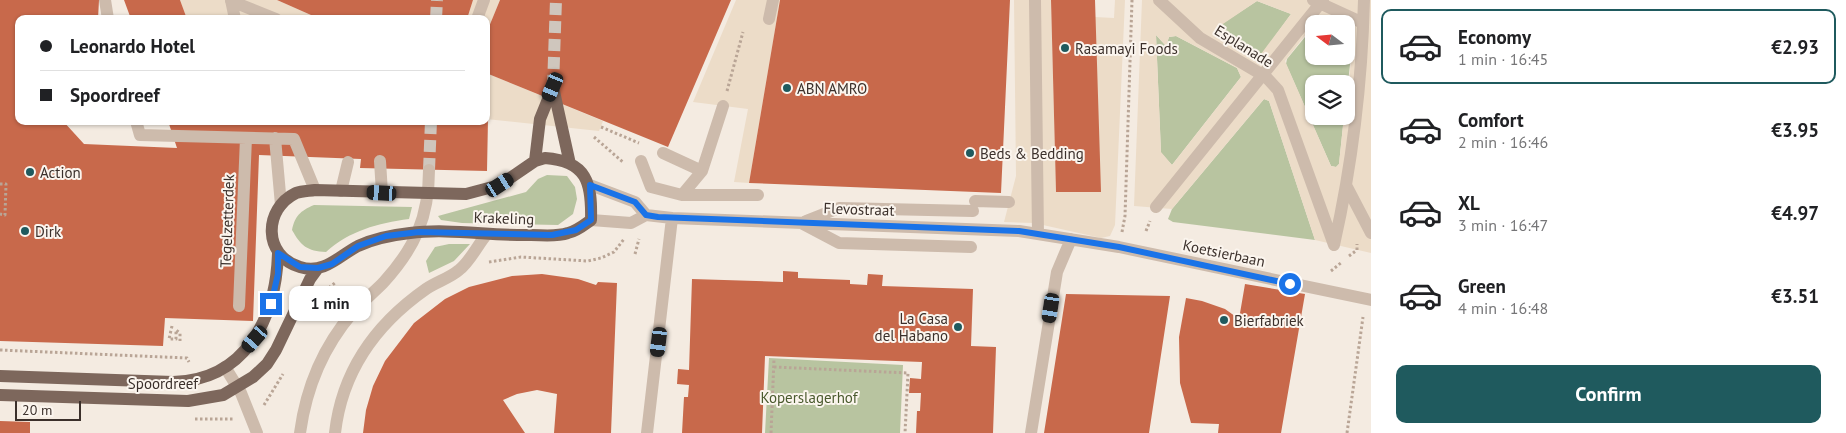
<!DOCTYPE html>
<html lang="en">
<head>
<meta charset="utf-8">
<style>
	body { margin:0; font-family:"PT Sans",sans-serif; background:#f6f6f6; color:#202124; height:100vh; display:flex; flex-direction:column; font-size:19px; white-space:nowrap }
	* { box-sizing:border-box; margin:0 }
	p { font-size:16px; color:#757577 }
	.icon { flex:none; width:28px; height:28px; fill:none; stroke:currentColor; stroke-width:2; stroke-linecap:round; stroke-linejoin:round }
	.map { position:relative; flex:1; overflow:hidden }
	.details { display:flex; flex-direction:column; background:#fff; width:475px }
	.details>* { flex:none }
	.hud { position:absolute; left:15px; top:15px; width:475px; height:110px; border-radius:10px; box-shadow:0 1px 4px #0004; display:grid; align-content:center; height:110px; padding:0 25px; background:#fff }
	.needle { width:32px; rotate:286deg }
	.fabs { position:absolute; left:1305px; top:15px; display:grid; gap:10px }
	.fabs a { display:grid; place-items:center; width:50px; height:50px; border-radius:10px; background:#fff; box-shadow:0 1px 4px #0004; font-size:25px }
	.scale { position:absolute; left:15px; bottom:12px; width:66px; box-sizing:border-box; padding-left:5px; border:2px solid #3b302b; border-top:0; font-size:14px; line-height:18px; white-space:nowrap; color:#3b302b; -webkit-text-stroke:4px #fbf5ee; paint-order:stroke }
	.end { position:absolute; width:22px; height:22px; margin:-11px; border:6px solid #1a73e8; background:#fff; box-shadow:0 0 0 2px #fff }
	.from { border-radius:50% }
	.bubble { position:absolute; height:35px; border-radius:10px; background:#fff; box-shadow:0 1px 4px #0004; font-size:16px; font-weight:700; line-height:35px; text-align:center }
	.car { position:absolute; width:15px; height:30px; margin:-15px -8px; border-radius:6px; box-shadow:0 0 4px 1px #0007; background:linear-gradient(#222 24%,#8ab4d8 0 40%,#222 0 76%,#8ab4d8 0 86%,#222 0) }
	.hud b { display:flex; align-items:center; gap:18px; height:48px; font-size:19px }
	.hud b+b { border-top:1px solid #e0e0e0 }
	.hud i { width:12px; height:12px; background:#202124 }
	ul { padding:9px 0 0; list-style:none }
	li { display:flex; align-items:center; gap:15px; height:75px; margin:0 10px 8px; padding:0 15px; border:2px solid transparent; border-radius:10px }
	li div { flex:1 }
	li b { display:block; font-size:19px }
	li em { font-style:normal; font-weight:700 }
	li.active { border-color:#1f5a5e }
	li>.icon { width:45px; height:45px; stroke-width:1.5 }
	.cta { display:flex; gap:10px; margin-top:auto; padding:10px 25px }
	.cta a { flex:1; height:58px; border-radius:10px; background:#1f5a5e; color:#fff; font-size:20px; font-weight:700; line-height:58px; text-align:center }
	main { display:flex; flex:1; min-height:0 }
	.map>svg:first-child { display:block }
	.green { fill:#b8c4a0 }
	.plaza { fill:#ecdcc8; fill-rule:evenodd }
	.building { fill:#c8694b }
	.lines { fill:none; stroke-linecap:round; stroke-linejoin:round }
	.minor-tunnel { stroke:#cfc6bd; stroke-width:12; stroke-dasharray:12 6; stroke-linecap:butt }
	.major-tunnel { stroke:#cfc6bd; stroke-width:12; stroke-dasharray:12 6; stroke-linecap:butt }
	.path { stroke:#b9a596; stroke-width:3; stroke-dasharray:2.5 2.5; stroke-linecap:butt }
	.minor { stroke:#cdbbac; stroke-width:12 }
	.major { stroke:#7d675c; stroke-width:12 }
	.route { stroke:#1a73e8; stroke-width:6 }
	.poi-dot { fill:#1f5a5e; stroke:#fbf5ee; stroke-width:2 }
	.labels { text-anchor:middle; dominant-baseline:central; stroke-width:4; stroke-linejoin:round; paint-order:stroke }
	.street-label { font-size:15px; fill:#3b302b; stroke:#fbf5ee }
	.poi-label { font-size:15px; fill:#3b302b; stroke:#fbf5ee; text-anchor:start }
	.park-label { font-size:15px; fill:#4a5a2e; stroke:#fbf5ee }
</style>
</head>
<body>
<main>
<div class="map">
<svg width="1371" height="433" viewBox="0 0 1371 433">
	<rect width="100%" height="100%" fill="#f4ebe1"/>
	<path class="green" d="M 1257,1 L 1291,14 L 1262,54 L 1218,32 L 1217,27 Z
		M 1314,26 L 1314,56 L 1346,56 L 1346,32 L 1353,37 L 1346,101 L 1346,84 L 1314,84 L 1314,116 L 1344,116 L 1339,164 L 1336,167 L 1331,166 L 1286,64 L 1287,59 Z
		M 1156,35 L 1166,46 L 1169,37 L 1176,36 L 1237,68 L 1241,77 L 1172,165 L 1161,153 Z
		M 1264,99 L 1269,101 L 1315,240 L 1173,222 L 1168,219 L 1172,209 Z
		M 547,175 L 567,176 L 575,187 L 577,199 L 573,214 L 558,225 L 462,223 L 441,220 L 438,216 L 526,192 L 538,179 Z
		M 314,205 L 412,207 L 409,219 C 378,223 349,231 326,252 C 307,251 301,246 292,230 C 295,216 300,211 314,205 Z
		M 449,244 L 470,244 L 454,261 L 429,273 L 426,261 L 435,247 Z
		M 769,358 L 903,365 L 900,433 L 765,433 Z"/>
	<path class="plaza" d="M 180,0 L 277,0 L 320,19 L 187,19 Z
		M 473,0 L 500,0 L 486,34 L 486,19 L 467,19 Z
		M 736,0 L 780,0 L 749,183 L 734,182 L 748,109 L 693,102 Z
		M 1014,0 L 1051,0 L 1056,192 L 1100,192 L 1095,17 L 1114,18 L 1115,0 L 1125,0 L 1115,225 L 1110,236 L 1101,238 L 1034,223 L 1004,222 L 1016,176 Z
		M 1142,0 L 1371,0 L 1371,253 L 1315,240 L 1269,101 L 1264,99 L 1172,209 L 1134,206 ZM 1257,1 L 1291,14 L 1261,54 L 1218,32 L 1217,28 ZM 1319,21 L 1326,24 L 1346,24 L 1346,32 L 1353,37 L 1346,116 L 1344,116 L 1339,164 L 1336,167 L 1331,166 L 1285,61 L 1314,24 ZM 1156,35 L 1166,46 L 1169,37 L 1176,36 L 1237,68 L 1241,77 L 1172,165 L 1161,152 Z
		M 486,73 L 603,121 L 599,131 L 486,119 Z"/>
	<path class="building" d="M 0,0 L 99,0 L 98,19 L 19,19 L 19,121 L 63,121 L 84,144 L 177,148 L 168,121 L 486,121 L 488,119 L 487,171 L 360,168 L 361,159 L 259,155 L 253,321 L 165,318 L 163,346 L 0,341 Z
		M 124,0 L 180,0 L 187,19 L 131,19 Z
		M 277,0 L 473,0 L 467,19 L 320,19 Z
		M 500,0 L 731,0 L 668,147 L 486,73 L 486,34 Z
		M 780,0 L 1010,0 L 1001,193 L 749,183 Z
		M 1051,0 L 1095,0 L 1101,192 L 1056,192 Z
		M 783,271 L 798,272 L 798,278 L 850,280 L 850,284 L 867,285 L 868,274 L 883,275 L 882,286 L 973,289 L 971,346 L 996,347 L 993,433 L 916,433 L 917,411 L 920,411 L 921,393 L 909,393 L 910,378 L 921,379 L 922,362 L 765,356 L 762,433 L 682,433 L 684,397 L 688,397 L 689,385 L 677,384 L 678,369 L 689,370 L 692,279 L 783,282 Z
		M 542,274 L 578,279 L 596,285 L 598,282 L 617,283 L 611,433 L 554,433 L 557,394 L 537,390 L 517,394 L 503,400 L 525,433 L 363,433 L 366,410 L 373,386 L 385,361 L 414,323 L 445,299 L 469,287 L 512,276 Z
		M 1245,284 L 1305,294 L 1281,433 L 1218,433 L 1219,424 L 1191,423 L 1180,383 L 1179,337 L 1186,298 L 1202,301 L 1225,309 L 1239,319 Z
		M 1066,294 L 1170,296 L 1149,433 L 1044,433 Z
		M 0,421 L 30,422 L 30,433 L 0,433 Z"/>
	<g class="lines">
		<path class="minor-tunnel" d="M 436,19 L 437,0
			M 429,170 L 431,121"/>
		<path class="major-tunnel" d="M 553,87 L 556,0"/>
		<path class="path" d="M 727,91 L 743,32
			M 601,127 L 639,143
			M 594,137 L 624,163
			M 0,184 L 6,184 L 5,215 L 0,214
			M 1146,231 L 1150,221
			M 1122,232 L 1125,216 L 1132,0
			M 635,254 L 639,239
			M 1349,256 L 1357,250 L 1357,244
			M 489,262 L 521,257 L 588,261 L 601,258 L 614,252 L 624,239
			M 1331,271 L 1342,262
			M 325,291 L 336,282
			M 172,326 L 169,339 L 176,339 L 176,330 L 180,333 L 180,341
			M 0,350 L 187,358 L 189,362
			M 774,367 L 908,373 L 905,433
			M 264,405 L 283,374
			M 195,419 L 234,419
			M 771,433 L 774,359
			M 1347,433 L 1363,317"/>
		<path class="minor" d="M 105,0 L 108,19
			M 231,0 L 235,19
			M 1035,0 L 1038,234
			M 1159,0 L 1200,38 L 1266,77 L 1278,90 L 1334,245
			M 1313,0 L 1363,23
			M 231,1 L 276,19
			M 477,19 L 484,0
			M 769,19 L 773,0
			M 136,121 L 140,135 L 294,139 L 315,190
			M 275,138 L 281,205
			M 663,153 L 702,171
			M 380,161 L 382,193
			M 641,161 L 651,187 L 682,195 L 758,195
			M 590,185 L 635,202 L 646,215
			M 1347,187 L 1371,233
			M 341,191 L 348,162
			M 682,195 L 702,171 L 723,106
			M 975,201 L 1009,202
			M 1156,207 L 1323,0
			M 591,220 L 631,223 L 646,215 L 672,218 L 1019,231 L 1119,247 L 1371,300
			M 806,221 L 839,208 L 973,211
			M 803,224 L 839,243 L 971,247
			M 1334,245 C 1352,165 1362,82 1364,0
			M 239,306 L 246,138
			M 225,367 L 241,393 L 257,433
			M 300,433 C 306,388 323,347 353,312 C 362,302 373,293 383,283 C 415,248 429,217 429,170
			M 335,433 C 342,371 376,324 426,289 C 436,282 450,278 459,270 C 470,262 478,244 487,234
			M 647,433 L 672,218
			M 1031,433 L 1057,272 L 1071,239"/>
		<path class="major" d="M 553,87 L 570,164
			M 545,158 C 587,161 592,183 591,220 C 584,225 577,231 568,233 C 556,237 543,235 531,235 C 491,236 449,228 410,233 C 392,235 375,238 358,246 C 340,255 324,275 300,267 C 263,256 263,209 296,193 C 302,191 309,191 315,190 L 466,194 L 500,185 L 535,161 Z
			M 535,161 L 540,119 L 553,87
			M 0,376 L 173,382 C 246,380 276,318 278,253
			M 0,395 L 188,401 L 223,395 L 253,377 L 267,364 L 276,350 L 310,279 L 318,268"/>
	</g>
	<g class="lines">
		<path class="route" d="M 271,304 L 278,274 L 278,253 L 300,267 L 318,268 L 332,264 L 358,246 L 386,236 L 419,232 L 552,235 L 576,230 L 591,220 L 590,185 L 635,202 L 646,215 L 658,217 L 1019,231 L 1119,247 L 1290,284"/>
	</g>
	<g class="poi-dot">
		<circle cx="1065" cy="48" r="5"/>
		<circle cx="787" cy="88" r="5"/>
		<circle cx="970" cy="153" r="5"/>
		<circle cx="30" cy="172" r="5"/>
		<circle cx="25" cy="231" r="5"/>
		<circle cx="1224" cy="320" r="5"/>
		<circle cx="958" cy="327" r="5"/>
	</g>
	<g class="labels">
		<g class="street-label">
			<text transform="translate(1244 46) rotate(32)">Esplanade</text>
			<text transform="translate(859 209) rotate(2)">Flevostraat</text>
			<text transform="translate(504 218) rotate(2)">Krakeling</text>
			<text transform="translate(227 221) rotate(-88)">Tegelzetterdek</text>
			<text transform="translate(1224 253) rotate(12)">Koetsierbaan</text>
			<text x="163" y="383">Spoordreef</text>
		</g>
		<g class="poi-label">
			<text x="1075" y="48">Rasamayi Foods</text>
			<text x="797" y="88">ABN AMRO</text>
			<text x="980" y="153">Beds &amp; Bedding</text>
			<text x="40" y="172">Action</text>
			<text x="35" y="231">Dirk</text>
			<text x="948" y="318" text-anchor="end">La Casa<tspan x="948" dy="17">del Habano</tspan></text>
			<text x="1234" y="320">Bierfabriek</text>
		</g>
		<g class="park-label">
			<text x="809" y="397">Koperslagerhof</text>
		</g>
	</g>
</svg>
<div class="fabs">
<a><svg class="needle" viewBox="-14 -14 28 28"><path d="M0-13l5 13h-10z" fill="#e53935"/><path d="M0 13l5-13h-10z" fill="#757577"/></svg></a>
<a><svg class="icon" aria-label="layers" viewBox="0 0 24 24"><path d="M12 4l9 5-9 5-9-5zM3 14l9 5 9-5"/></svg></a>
</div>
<div class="scale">20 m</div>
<i class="end from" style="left:1290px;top:284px"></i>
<i class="end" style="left:271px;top:304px"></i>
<div class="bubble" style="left:289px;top:286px;width:82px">1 min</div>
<i class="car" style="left:553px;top:87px;rotate:203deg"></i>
<i class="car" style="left:500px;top:185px;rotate:57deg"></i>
<i class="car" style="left:382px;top:193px;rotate:273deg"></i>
<i class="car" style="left:1051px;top:308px;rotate:189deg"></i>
<i class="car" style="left:255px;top:339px;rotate:221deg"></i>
<i class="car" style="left:659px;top:342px;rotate:187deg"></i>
<div class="hud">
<b><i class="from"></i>Leonardo Hotel</b>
<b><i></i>Spoordreef</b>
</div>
</div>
<section class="details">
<ul>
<li class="active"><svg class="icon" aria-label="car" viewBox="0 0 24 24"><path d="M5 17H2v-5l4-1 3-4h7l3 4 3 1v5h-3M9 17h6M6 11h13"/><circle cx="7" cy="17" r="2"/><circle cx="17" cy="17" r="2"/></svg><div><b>Economy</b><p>1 min · 16:45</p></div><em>€2.93</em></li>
<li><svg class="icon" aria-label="car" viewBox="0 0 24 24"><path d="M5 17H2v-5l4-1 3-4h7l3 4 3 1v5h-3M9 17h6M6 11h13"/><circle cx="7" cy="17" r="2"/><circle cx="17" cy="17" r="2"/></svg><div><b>Comfort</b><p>2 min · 16:46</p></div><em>€3.95</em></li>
<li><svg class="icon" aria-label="car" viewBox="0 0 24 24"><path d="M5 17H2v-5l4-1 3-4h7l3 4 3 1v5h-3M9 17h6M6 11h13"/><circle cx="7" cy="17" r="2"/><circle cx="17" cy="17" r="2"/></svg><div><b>XL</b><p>3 min · 16:47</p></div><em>€4.97</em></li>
<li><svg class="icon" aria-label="car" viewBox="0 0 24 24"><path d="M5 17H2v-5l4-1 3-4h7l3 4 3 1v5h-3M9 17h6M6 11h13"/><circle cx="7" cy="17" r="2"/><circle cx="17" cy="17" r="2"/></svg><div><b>Green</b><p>4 min · 16:48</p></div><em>€3.51</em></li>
</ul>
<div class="cta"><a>Confirm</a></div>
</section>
</main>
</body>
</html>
